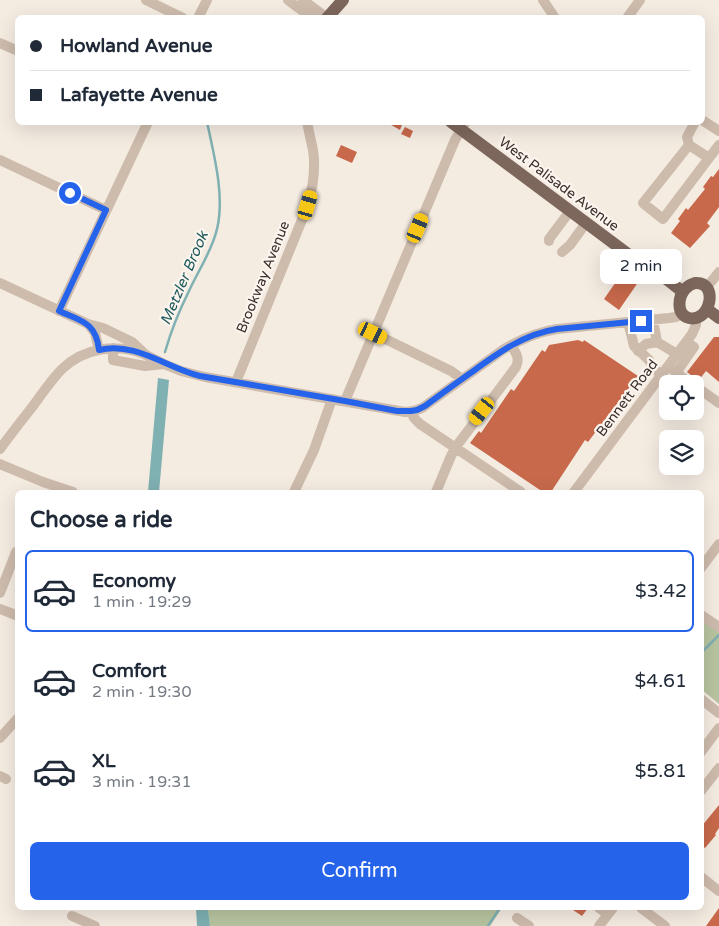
<!DOCTYPE html>
<html lang="en">
<head>
<meta charset="utf-8">
<style>
	body { margin:0; font-family:"Varela Round",sans-serif; background:#f2f2f3; color:#1f2937; height:100vh; display:flex; flex-direction:column; font-size:19px; white-space:nowrap }
	* { box-sizing:border-box; margin:0 }
	p { font-size:16px; color:#747a83 }
	.icon { flex:none; width:28px; height:28px; fill:none; stroke:currentColor; stroke-width:2; stroke-linecap:round; stroke-linejoin:round }
	.map { position:relative; flex:1; overflow:hidden }
	.details { position:absolute; left:15px; top:490px; width:689px; height:420px; display:flex; flex-direction:column; background:#fff; border-radius:8px; box-shadow:0 5px 20px #0002 }
	.details>* { flex:none }
	.guide { position:absolute; left:15px; top:15px; width:690px; height:110px; border-radius:8px; box-shadow:0 5px 20px #0002; display:grid; align-content:center; height:110px; padding:0 15px; background:#fff }
	.controls { position:absolute; left:659px; top:375px; display:grid; gap:10px }
	.controls a { display:grid; place-items:center; width:45px; height:45px; border-radius:8px; background:#fff; box-shadow:0 5px 20px #0002; font-size:25px }
	.end { position:absolute; width:22px; height:22px; margin:-11px; border:6px solid #2563eb; background:#fff; box-shadow:0 0 0 2px #fff }
	.from { border-radius:50% }
	.bubble { position:absolute; height:35px; border-radius:8px; background:#fff; box-shadow:0 5px 20px #0002; font-size:16px; font-weight:600; line-height:35px; text-align:center }
	.car { position:absolute; width:15px; height:30px; margin:-15px -8px; border-radius:6px; box-shadow:0 0 4px 1px #0007; background:linear-gradient(#f5c518 24%,#345 0 40%,#f5c518 0 76%,#345 0 86%,#f5c518 0) }
	.guide b { display:flex; align-items:center; gap:18px; height:48px; font-size:19px }
	.guide b+b { border-top:1px solid #e0e1e3 }
	.guide i { width:12px; height:12px; background:#1f2937 }
	ul { padding:0; list-style:none }
	li { display:flex; align-items:center; gap:15px; height:82px; margin:0 10px 8px; padding:0 5px; border:2px solid transparent; border-radius:8px }
	li div { flex:1 }
	li b { display:block; font-size:19px }
	li em { font-style:normal; font-weight:600 }
	li.active { border-color:#2563eb }
	li>.icon { width:45px; height:45px; stroke-width:1.5 }
	h2 { padding:0 15px; font-size:22px; line-height:60px }
	.cta { display:flex; gap:10px; margin-top:auto; padding:10px 15px }
	.cta a { flex:1; height:58px; border-radius:8px; background:#2563eb; color:#fff; font-size:20px; font-weight:600; line-height:58px; text-align:center }
	.map>svg:first-child { display:block }
	.green { fill:#b8c4a0 }
	.water { fill:#7fb0b2 }
	.lines { fill:none; stroke-linecap:round; stroke-linejoin:round }
	.stream { stroke:#7fb0b2; stroke-width:2.5 }
	.building { fill:#c8694b }
	.minor { stroke:#cdbbac; stroke-width:10 }
	.major { stroke:#7d675c; stroke-width:12 }
	.route { stroke:#2563eb; stroke-width:6 }
	.labels { text-anchor:middle; dominant-baseline:central; stroke-width:4.5; stroke-linejoin:round; paint-order:stroke }
	.street-label { font-size:14px; fill:#3b302b; stroke:#fbf5ee }
	.water-label { font-size:15px; font-style:italic; fill:#1f5a5e; stroke:#fbf5ee }
</style>
</head>
<body>
<div class="map">
<svg width="719" height="926" viewBox="0 0 719 926">
	<rect width="100%" height="100%" fill="#f4ebe1"/>
	<path class="green" d="M 701,618 L 719,631 L 719,704 L 701,689 Z
		M 208,908 L 502,908 L 490,926 L 210,926 Z"/>
	<path class="water" d="M 158,378 L 169,380 L 159,492 L 148,492 Z
		M 196,908 L 208,908 L 210,926 L 197,926 Z"/>
	<g class="lines">
		<path class="stream" d="M 165,352 C 171,331 179,311 189,291 C 198,271 212,251 217,229 C 225,196 214,155 207,122
			M 701,653 L 719,635
			M 488,926 L 500,908"/>
	</g>
	<path class="building" d="M 386,122 L 403,122 L 400,130 Z
		M 405,127 L 413,131 L 410,138 L 401,134 Z
		M 341,145 L 357,152 L 352,163 L 336,156 Z
		M 719,169 L 719,207 L 707,223 L 710,226 L 690,248 L 671,233 L 680,221 L 678,219 L 686,208 L 688,210 L 705,189 L 703,187 L 711,176 L 713,177 Z
		M 629,274 L 639,281 L 619,310 L 604,299 L 620,276 L 625,280 Z
		M 714,337 L 719,337 L 719,382 L 706,371 L 699,380 L 696,379 L 687,372 Z
		M 578,340 L 583,342 L 584,340 L 638,376 L 588,442 L 585,440 L 551,492 L 543,492 L 470,443 L 479,431 L 481,433 L 511,389 L 514,391 L 542,350 L 545,352 L 549,345 Z
		M 719,805 L 719,828 L 715,834 L 716,835 L 705,848 L 701,845 L 701,827 Z
		M 570,908 L 588,908 L 582,916 Z
		M 719,908 L 719,926 L 706,926 Z"/>
	<g class="lines">
		<path class="minor" d="M 146,0 L 183,18
			M 288,0 L 312,18
			M 303,0 L 327,18
			M 543,0 L 555,18
			M 198,18 L 207,0
			M 627,18 L 640,0
			M 0,43 L 18,51
			M 702,120 L 719,131
			M 695,122 L 687,137 L 689,145 L 709,158 L 719,145
			M 689,145 L 643,203 L 663,219 L 709,158
			M 0,160 L 106,210
			M 549,241 L 549,239 L 570,211
			M 562,252 L 570,245 L 586,223
			M 0,283 L 88,324 L 103,328 L 132,342 L 146,355 L 164,364 L 181,371 L 205,377 L 405,412 L 414,411 L 422,408 L 504,349 C 521,339 538,332 557,329 L 669,318 L 676,317 L 682,313
			M 707,287 L 719,272
			M 59,311 L 148,122
			M 653,320 L 657,342 L 677,354
			M 628,322 L 634,346 L 649,360 L 653,368 L 662,375
			M 88,324 L 95,333 L 99,350
			M 373,333 L 451,371 L 462,379
			M 113,348 L 113,360 L 145,366 L 164,364
			M 638,351 L 646,344 L 657,342
			M 673,370 L 691,384
			M 676,373 L 694,347 L 686,342
			M 236,382 L 308,205 C 313,187 316,169 313,150 C 311,141 309,132 307,122
			M 695,386 L 719,403
			M 345,401 L 455,140 L 465,123
			M 411,411 L 414,418 L 420,424 L 521,492
			M 0,449 C 11,434 22,420 33,406 C 42,394 51,380 62,369 C 84,348 116,343 144,354
			M 0,464 L 43,482 L 73,492
			M 294,492 L 314,450 L 332,399
			M 436,492 L 451,456 L 455,448 L 516,367 C 520,358 516,353 511,345
			M 574,492 L 692,334 L 696,325 L 696,318
			M 701,568 L 719,544
			M 0,593 L 16,552 L 18,551
			M 0,609 L 18,616
			M 701,615 L 719,627
			M 701,699 L 719,713
			M 0,738 L 18,718
			M 701,752 L 719,728
			M 0,776 L 6,779
			M 701,791 L 719,768
			M 701,877 L 719,891
			M 599,908 L 608,914
			M 641,908 L 665,926
			M 72,916 L 95,926
			M 517,918 L 529,926
			M 599,926 L 613,908"/>
		<path class="major" d="M 327,18 L 343,0
			M 451,122 L 636,260 L 651,267 L 683,292
			M 695,283 C 719,281 711,323 689,318 C 676,315 678,297 685,289 C 688,286 691,284 695,283 Z
			M 707,309 L 719,318"/>
	</g>
	<g class="lines">
		<path class="route" d="M 70,193 L 106,210 L 59,311 C 81,321 96,322 99,350 C 135,341 167,368 200,376 L 345,401 L 397,411 L 411,411 L 417,410 L 425,406 C 440,395 456,383 472,372 C 498,353 524,334 557,329 L 641,321"/>
	</g>
	<g class="labels">
		<g class="street-label">
			<text transform="translate(559 184) rotate(37)">West Palisade Avenue</text>
			<text transform="translate(263 277) rotate(-68)">Brookway Avenue</text>
			<text transform="translate(627 398) rotate(-53)">Bennett Road</text>
		</g>
		<g class="water-label">
			<text transform="translate(184 278) rotate(-67)">Metzler Brook</text>
		</g>
	</g>
</svg>
<div class="controls">
<a><svg class="icon" aria-label="locate" viewBox="0 0 24 24"><circle cx="12" cy="12" r="6"/><path d="M12 2v4M12 18v4M2 12h4M18 12h4"/></svg></a>
<a><svg class="icon" aria-label="layers" viewBox="0 0 24 24"><path d="M12 4l9 5-9 5-9-5zM3 14l9 5 9-5"/></svg></a>
</div>
<i class="end from" style="left:70px;top:193px"></i>
<i class="end" style="left:641px;top:321px"></i>
<div class="bubble" style="left:600px;top:249px;width:82px">2 min</div>
<i class="car" style="left:308px;top:205px;rotate:16deg"></i>
<i class="car" style="left:418px;top:228px;rotate:23deg"></i>
<i class="car" style="left:373px;top:333px;rotate:116deg"></i>
<i class="car" style="left:482px;top:411px;rotate:218deg"></i>
<div class="guide">
<b><i class="from"></i>Howland Avenue</b>
<b><i></i>Lafayette Avenue</b>
</div>
<section class="details">
<h2>Choose a ride</h2>
<ul>
<li class="active"><svg class="icon" aria-label="car" viewBox="0 0 24 24"><path d="M5 17H2v-5l4-1 3-4h7l3 4 3 1v5h-3M9 17h6M6 11h13"/><circle cx="7" cy="17" r="2"/><circle cx="17" cy="17" r="2"/></svg><div><b>Economy</b><p>1 min · 19:29</p></div><em>$3.42</em></li>
<li><svg class="icon" aria-label="car" viewBox="0 0 24 24"><path d="M5 17H2v-5l4-1 3-4h7l3 4 3 1v5h-3M9 17h6M6 11h13"/><circle cx="7" cy="17" r="2"/><circle cx="17" cy="17" r="2"/></svg><div><b>Comfort</b><p>2 min · 19:30</p></div><em>$4.61</em></li>
<li><svg class="icon" aria-label="car" viewBox="0 0 24 24"><path d="M5 17H2v-5l4-1 3-4h7l3 4 3 1v5h-3M9 17h6M6 11h13"/><circle cx="7" cy="17" r="2"/><circle cx="17" cy="17" r="2"/></svg><div><b>XL</b><p>3 min · 19:31</p></div><em>$5.81</em></li>
</ul>
<div class="cta"><a>Confirm</a></div>
</section>
</div>
</body>
</html>
